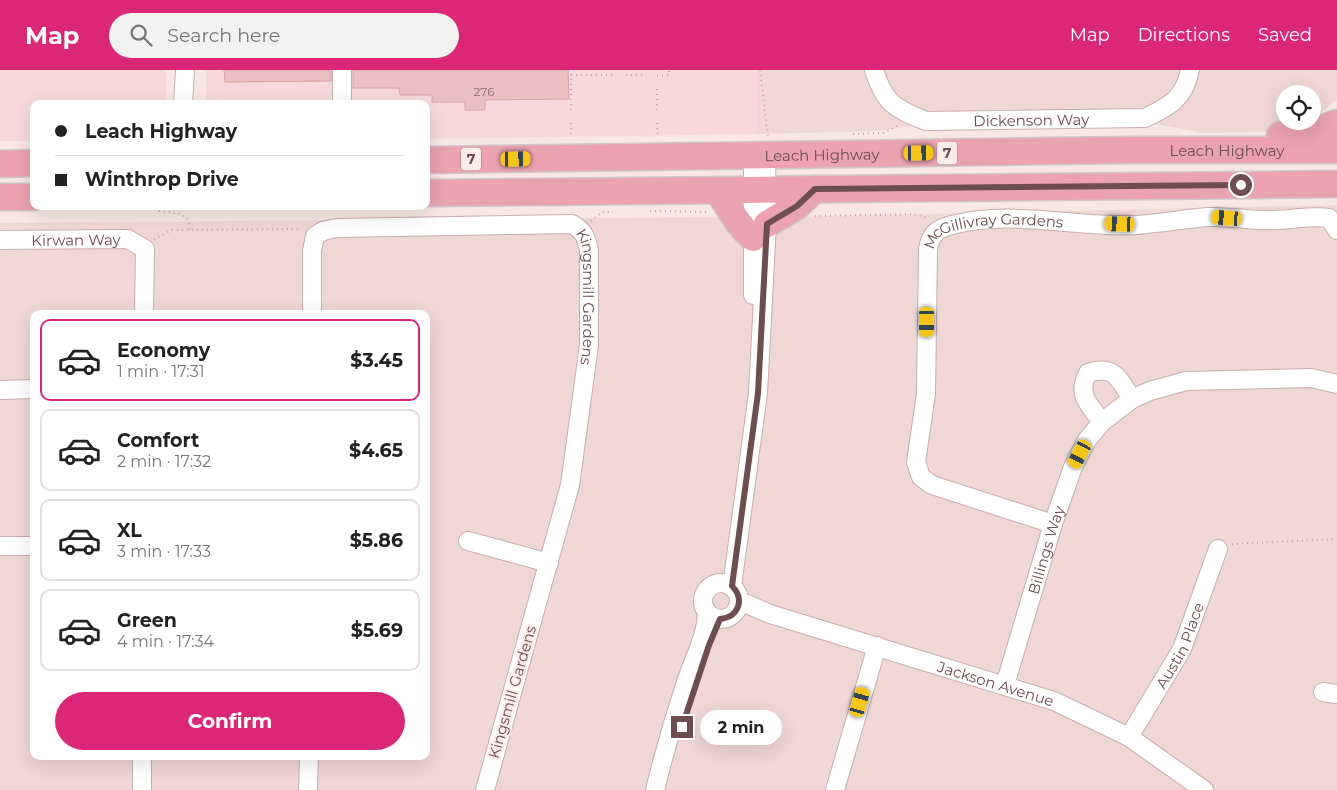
<!DOCTYPE html>
<html lang="en">
<head>
<meta charset="utf-8">
<style>
	body { margin:0; font-family:Montserrat,sans-serif; background:#f2f2f2; color:#222; height:100vh; display:flex; flex-direction:column; font-size:19px; white-space:nowrap }
	* { box-sizing:border-box; margin:0 }
	p { font-size:16px; color:#767676 }
	.icon { flex:none; width:28px; height:28px; fill:none; stroke:currentColor; stroke-width:2; stroke-linecap:round; stroke-linejoin:round }
	.map { position:relative; flex:1; overflow:hidden }
	.details { position:absolute; left:30px; top:240px; width:400px; height:450px; display:flex; flex-direction:column; background:#fff; border-radius:10px; box-shadow:0 5px 20px #0002 }
	.details>* { flex:none }
	.guide { position:absolute; left:30px; top:30px; width:400px; height:110px; border-radius:10px; box-shadow:0 5px 20px #0002; display:grid; align-content:center; height:110px; padding:0 25px; background:#fff }
	.fabs { position:absolute; left:1276px; top:15px; display:grid; gap:10px }
	.fabs a { display:grid; place-items:center; width:45px; height:45px; border-radius:50%; background:#fff; box-shadow:0 5px 20px #0002; font-size:25px }
	.end { position:absolute; width:22px; height:22px; margin:-11px; border:6px solid #6d4d50; background:#fff; box-shadow:0 0 0 2px #fff }
	.from { border-radius:50% }
	.bubble { position:absolute; height:35px; border-radius:18px; background:#fff; box-shadow:0 5px 20px #0002; font-size:16px; font-weight:700; line-height:35px; text-align:center }
	.car { position:absolute; width:15px; height:30px; margin:-15px -8px; border-radius:6px; box-shadow:0 0 4px 1px #0007; background:linear-gradient(#f5c518 24%,#345 0 40%,#f5c518 0 76%,#345 0 86%,#f5c518 0) }
	.guide b { display:flex; align-items:center; gap:18px; height:48px; font-size:19px }
	.guide b+b { border-top:1px solid #e0e0e0 }
	.guide i { width:12px; height:12px; background:#222 }
	ul { padding:9px 0 0; list-style:none }
	li { display:flex; align-items:center; gap:15px; height:82px; margin:0 10px 8px; padding:0 15px; border:2px solid #e0e0e0; border-radius:10px }
	li div { flex:1 }
	li b { display:block; font-size:19px }
	li em { font-style:normal; font-weight:700 }
	li.current { border-color:#db2777 }
	li>.icon { width:45px; height:45px; stroke-width:1.5 }
	.button { display:flex; gap:10px; margin-top:auto; padding:10px 25px }
	.button a { flex:1; height:58px; border-radius:30px; background:#db2777; color:#fff; font-size:20px; font-weight:700; line-height:58px; text-align:center }
	header { display:flex; align-items:center; gap:30px; box-sizing:border-box; height:70px; padding:0 25px; background:#db2777; color:#fff }
	header strong { font-size:24px }
	nav { display:flex; gap:28px; margin-inline-start:auto; font-size:18px }
	.search { width:350px; height:45px; background:#f2f2f2; display:flex; align-items:center; gap:12px; box-sizing:border-box; padding:0 18px; border-radius:28px; color:#767676; font-size:19px }
	.map>svg:first-child { display:block }
	.residential { fill:#efd7d4; fill-rule:evenodd }
	.commercial { fill:#f7d9dd }
	.building { fill:#eabfc1; stroke:#daa2a5 }
	.lines { fill:none; stroke-linecap:round; stroke-linejoin:round }
	.minor-casing { stroke:#c7adad; stroke-width:20 }
	.highway-casing { stroke:#d0c6c7; stroke-width:29 }
	.path { stroke:#cea3a5; stroke-width:2; stroke-dasharray:1 4; stroke-linecap:butt }
	.minor { stroke:#fff; stroke-width:18 }
	.highway { stroke:#eaa3af; stroke-width:26 }
	.route { stroke:#6d4d50; stroke-width:6 }
	.labels { text-anchor:middle; dominant-baseline:central; stroke-width:4.5; stroke-linejoin:round; paint-order:stroke }
	.number-label { font-size:12px; fill:#8c6a6c }
	.shield { fill:#fcece9; stroke:#987d7e; stroke-width:1 }
	.shield-label { font-size:14px; font-weight:bold; fill:#6d4d50 }
	.street-label { font-size:15px; fill:#6d4d50; stroke:#fcece9 }
</style>
</head>
<body>
<header>
<strong>Map</strong>
<div class="search"><svg class="icon" aria-label="search" viewBox="0 0 24 24"><circle cx="10" cy="10" r="6"/><path d="M15 15l6 6"/></svg>Search here</div>
<nav><a>Map</a><a>Directions</a><a>Saved</a></nav>
</header>
<div class="map">
<svg width="1337" height="720" viewBox="0 0 1337 720">
	<rect width="100%" height="100%" fill="#f8e7e4"/>
	<path class="residential" d="M 757,0 L 1337,0 L 1337,29 L 1313,50 L 1312,24 L 1285,24 L 1285,51 L 1311,51 L 1301,61 L 1206,63 L 1154,54 L 916,55 L 879,61 L 757,64 Z
		M 1337,135 L 1337,720 L 0,720 L 0,153 L 833,146 ZM 34,244 L 426,244 L 426,686 L 34,686 Z"/>
	<path class="commercial" d="M 0,0 L 166,0 L 167,34 L 34,34 L 34,71 L 0,71 Z
		M 206,0 L 757,0 L 757,64 L 426,69 L 426,34 L 206,34 Z"/>
	<path class="building" d="M 224,0 L 331,0 L 331,11 L 225,12 Z
		M 353,0 L 568,0 L 569,29 L 485,30 L 485,40 L 465,40 L 465,32 L 432,32 L 432,25 L 400,25 L 399,18 L 353,18 Z"/>
	<g class="lines">
		<g class="minor-casing">
			<g id="minor">
				<path d="M 342,0 L 342,34"/>
				<path id="s1" d="M 874,0 C 885,34 894,38 926,51 L 1145,48 C 1170,36 1184,29 1190,0"/>
				<path d="M 183,34 L 185,0"/>
				<path d="M 753,86 L 753,225"/>
				<path id="s2" d="M 0,170 L 128,169 L 145,179 L 144,244"/>
				<path id="s3" d="M 312,244 L 312,181 L 315,166 L 323,161 L 336,158 L 572,154 C 584,161 586,167 589,180 L 589,275 L 570,415 L 485,720"/>
				<path d="M 0,320 L 34,319"/>
				<path d="M 1102,352 C 1089,334 1076,325 1088,303 C 1114,294 1119,309 1132,329"/>
				<path id="s4" d="M 1053,454 L 932,415 L 921,407 L 916,392 L 926,324 L 928,179 C 931,164 936,159 952,155 C 1012,139 1076,158 1137,155 C 1161,153 1185,149 1208,147 C 1230,146 1251,151 1273,150 C 1292,150 1310,145 1329,148 L 1337,160"/>
				<path d="M 468,471 L 549,493"/>
				<path d="M 0,476 L 34,476"/>
				<circle cx="721" cy="531" r="18"/>
				<path d="M 732,516 L 758,323 L 767,154 L 766,86"/>
				<path id="s5" d="M 740,531 L 770,544 L 1054,631 L 1129,667 L 1204,720"/>
				<path id="s6" d="M 1005,615 L 1053,454 L 1073,397 L 1087,370 L 1102,352 L 1132,329 L 1150,321 L 1186,311 L 1311,308 L 1337,314"/>
				<path d="M 1323,622 L 1337,624"/>
				<path id="s7" d="M 1129,667 L 1182,579 L 1218,479"/>
				<path d="M 142,720 L 142,686"/>
				<path d="M 308,720 L 309,686"/>
				<path d="M 655,720 C 664,683 674,648 686,612 C 694,588 706,568 707,542"/>
				<path d="M 835,720 L 877,576"/>
			</g>
		</g>
		<g class="highway-casing">
			<g id="highway">
				<path d="M 1280,65 L 1314,62 L 1337,53"/>
				<path id="s8" d="M 426,90 L 1128,80 L 1337,80"/>
				<path d="M 0,94 L 34,93"/>
				<path d="M 717,120 C 730,137 736,154 753,168"/>
				<path d="M 426,123 L 1337,114"/>
				<path d="M 0,127 L 34,127"/>
				<path d="M 767,154 L 797,136 L 815,119"/>
			</g>
		</g>
		<path class="path" d="M 760,0 L 768,67
			M 571,5 L 613,5
			M 626,5 L 644,5
			M 657,6 L 669,5 L 669,0
			M 657,19 L 657,40
			M 571,40 L 571,0
			M 571,53 L 571,68
			M 657,53 L 658,67
			M 853,64 L 883,63 L 899,55
			M 158,136 L 159,141 L 181,144 L 187,148 L 190,160
			M 650,141 L 708,142
			M 815,146 L 914,144 L 927,148
			M 591,151 L 602,142 L 613,142
			M 154,169 L 172,160 L 302,159
			M 1232,474 L 1337,469"/>
		<use href="#minor" class="minor"/>
		<use href="#highway" class="highway"/>
	</g>
	<g class="lines">
		<path class="route" d="M 682,657 L 709,575 L 720,549 C 739,547 745,529 732,516 L 758,323 L 767,154 L 797,136 L 815,119 L 1241,115"/>
	</g>
	<g class="labels">
		<g class="number-label">
			<text x="484" y="21">276</text>
		</g>
		<g class="shield">
			<rect x="937" y="71.5" width="20" height="23" rx="4"/>
			<rect x="461" y="77.5" width="20" height="23" rx="4"/>
		</g>
		<g class="shield-label">
			<text x="947" y="83">7</text>
			<text x="471" y="89">7</text>
		</g>
		<g class="street-label">
			<text stroke="none"><textPath href="#s1" startOffset="182">Dickenson Way</textPath></text>
			<text stroke="none"><textPath href="#s8" startOffset="801">Leach Highway</textPath></text>
			<text stroke="none"><textPath href="#s8" startOffset="396">Leach Highway</textPath></text>
			<text stroke="none"><textPath href="#s4" startOffset="445">McGillivray Gardens</textPath></text>
			<text stroke="none"><textPath href="#s2" startOffset="76">Kirwan Way</textPath></text>
			<text stroke="none"><textPath href="#s3" startOffset="416">Kingsmill Gardens</textPath></text>
			<text stroke="none"><textPath href="#s6" startOffset="141">Billings Way</textPath></text>
			<text stroke="none"><textPath href="#s7" startOffset="105">Austin Place</textPath></text>
			<text stroke="none"><textPath href="#s5" startOffset="269">Jackson Avenue</textPath></text>
			<text transform="translate(512 622) rotate(-74)">Kingsmill Gardens</text>
		</g>
	</g>
</svg>
<div class="fabs">
<a><svg class="icon" aria-label="locate" viewBox="0 0 24 24"><circle cx="12" cy="12" r="6"/><path d="M12 2v4M12 18v4M2 12h4M18 12h4"/></svg></a>
</div>
<i class="end from" style="left:1241px;top:115px"></i>
<i class="end" style="left:682px;top:657px"></i>
<div class="bubble" style="left:700px;top:640px;width:82px">2 min</div>
<i class="car" style="left:919px;top:83px;rotate:89deg"></i>
<i class="car" style="left:516px;top:89px;rotate:89deg"></i>
<i class="car" style="left:1227px;top:148px;rotate:274deg"></i>
<i class="car" style="left:1120px;top:154px;rotate:272deg"></i>
<i class="car" style="left:927px;top:252px;rotate:180deg"></i>
<i class="car" style="left:1080px;top:384px;rotate:208deg"></i>
<i class="car" style="left:860px;top:632px;rotate:16deg"></i>
<div class="guide">
<b><i class="from"></i>Leach Highway</b>
<b><i></i>Winthrop Drive</b>
</div>
<section class="details">
<ul>
<li class="current"><svg class="icon" aria-label="car" viewBox="0 0 24 24"><path d="M5 17H2v-5l4-1 3-4h7l3 4 3 1v5h-3M9 17h6M6 11h13"/><circle cx="7" cy="17" r="2"/><circle cx="17" cy="17" r="2"/></svg><div><b>Economy</b><p>1 min · 17:31</p></div><em>$3.45</em></li>
<li><svg class="icon" aria-label="car" viewBox="0 0 24 24"><path d="M5 17H2v-5l4-1 3-4h7l3 4 3 1v5h-3M9 17h6M6 11h13"/><circle cx="7" cy="17" r="2"/><circle cx="17" cy="17" r="2"/></svg><div><b>Comfort</b><p>2 min · 17:32</p></div><em>$4.65</em></li>
<li><svg class="icon" aria-label="car" viewBox="0 0 24 24"><path d="M5 17H2v-5l4-1 3-4h7l3 4 3 1v5h-3M9 17h6M6 11h13"/><circle cx="7" cy="17" r="2"/><circle cx="17" cy="17" r="2"/></svg><div><b>XL</b><p>3 min · 17:33</p></div><em>$5.86</em></li>
<li><svg class="icon" aria-label="car" viewBox="0 0 24 24"><path d="M5 17H2v-5l4-1 3-4h7l3 4 3 1v5h-3M9 17h6M6 11h13"/><circle cx="7" cy="17" r="2"/><circle cx="17" cy="17" r="2"/></svg><div><b>Green</b><p>4 min · 17:34</p></div><em>$5.69</em></li>
</ul>
<div class="button"><a>Confirm</a></div>
</section>
</div>
</body>
</html>
